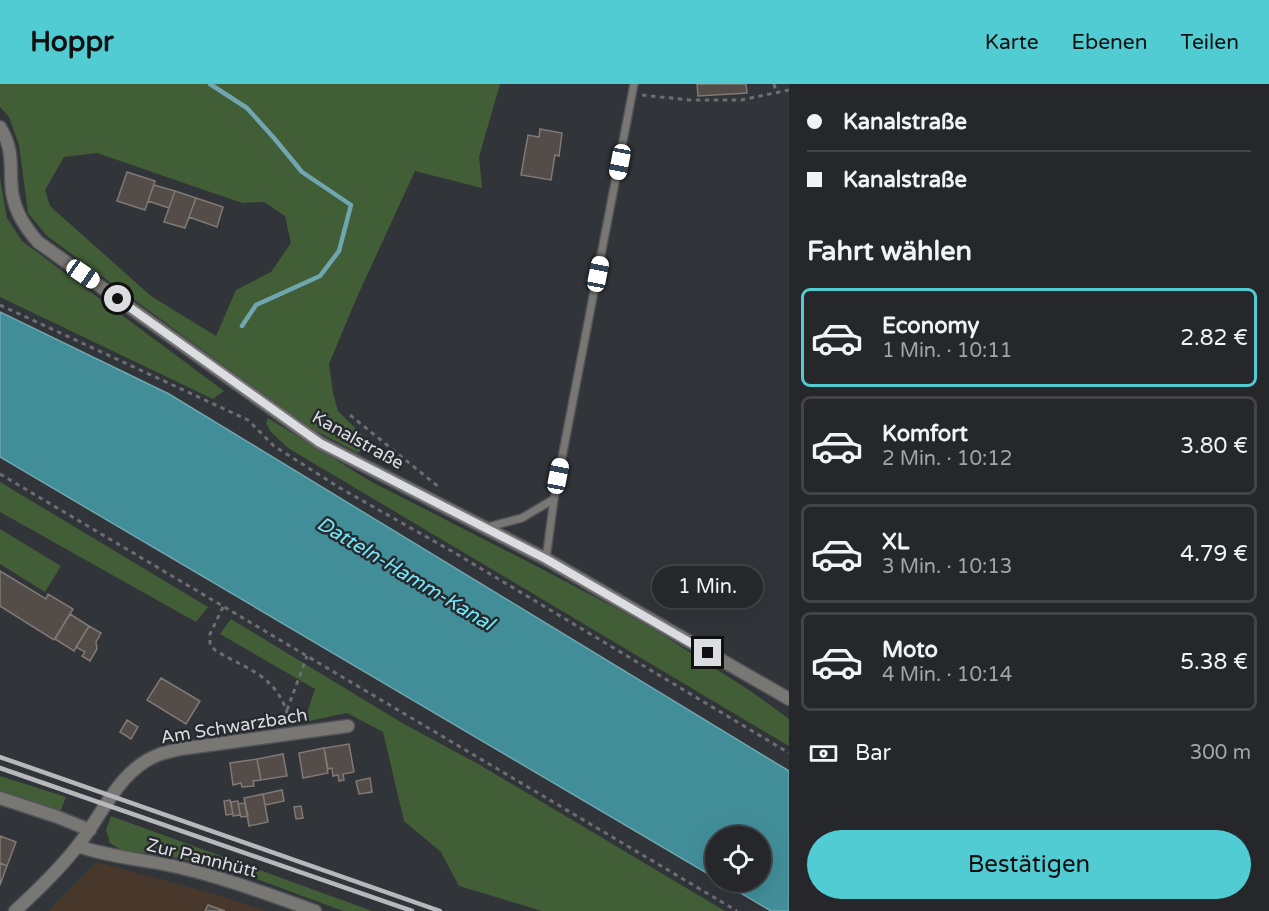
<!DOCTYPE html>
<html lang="de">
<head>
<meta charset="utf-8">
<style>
	body { margin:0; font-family:"Varela Round",sans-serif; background:#2d2f33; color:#f1f3f6; height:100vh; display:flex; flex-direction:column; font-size:22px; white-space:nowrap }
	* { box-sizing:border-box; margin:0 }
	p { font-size:20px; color:#a3a5a9 }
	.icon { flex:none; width:33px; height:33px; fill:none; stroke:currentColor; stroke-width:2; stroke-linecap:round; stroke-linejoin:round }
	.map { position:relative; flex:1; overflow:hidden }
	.details { display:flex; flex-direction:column; background:#25272b; width:480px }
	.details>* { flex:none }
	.hud { display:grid; align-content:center; height:132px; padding:0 18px; background:#25272b }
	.controls { position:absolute; left:705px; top:742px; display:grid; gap:12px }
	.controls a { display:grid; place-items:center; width:66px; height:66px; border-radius:50%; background:#25272b; box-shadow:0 6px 24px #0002,0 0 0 2px #424447; font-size:30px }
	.end { position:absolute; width:27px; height:27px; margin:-14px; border:8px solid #dbdde1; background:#111; box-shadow:0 0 0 3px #111 }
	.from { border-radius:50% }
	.bubble { position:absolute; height:42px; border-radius:21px; background:#25272b; box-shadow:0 6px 24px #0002,0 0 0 2px #424447; font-size:20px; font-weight:600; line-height:42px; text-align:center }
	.car { position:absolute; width:18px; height:36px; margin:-18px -9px; border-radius:8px; box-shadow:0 0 4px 2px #0007; background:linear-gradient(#fff 24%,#345 0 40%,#fff 0 76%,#345 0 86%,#fff 0) }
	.hud b { display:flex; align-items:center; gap:21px; height:57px; font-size:22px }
	.hud b+b { border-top:2px solid #424447 }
	.hud i { width:15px; height:15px; background:#f1f3f6 }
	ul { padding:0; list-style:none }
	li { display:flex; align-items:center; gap:18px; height:99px; margin:0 12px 9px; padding:0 6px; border:3px solid #424447; border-radius:9px }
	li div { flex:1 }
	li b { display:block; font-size:22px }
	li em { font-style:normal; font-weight:600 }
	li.active { border-color:#51ccd3 }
	li>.icon { width:54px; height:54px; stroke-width:1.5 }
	h2 { padding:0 18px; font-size:27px; line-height:72px }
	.pay { display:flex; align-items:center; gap:15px; height:66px; padding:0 18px; font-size:22px }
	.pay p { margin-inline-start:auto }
	.action { display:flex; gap:12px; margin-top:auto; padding:12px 18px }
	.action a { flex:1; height:69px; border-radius:36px; background:#51ccd3; color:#111; font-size:24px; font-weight:600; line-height:69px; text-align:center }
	header { display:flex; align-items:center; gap:36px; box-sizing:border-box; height:84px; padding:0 30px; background:#51ccd3; color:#111 }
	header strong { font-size:28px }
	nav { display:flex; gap:33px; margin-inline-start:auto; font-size:21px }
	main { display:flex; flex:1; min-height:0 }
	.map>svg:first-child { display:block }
	.industrial { fill:#47382b }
	.green { fill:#425e36; fill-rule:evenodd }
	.water { fill:#418e99; stroke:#6fa6af; stroke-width:1.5 }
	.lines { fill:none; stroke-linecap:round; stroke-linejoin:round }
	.stream { stroke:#6fa6af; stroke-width:4.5 }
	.building { fill:#534c48; stroke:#807974; stroke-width:1.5 }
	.lane-casing { stroke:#505257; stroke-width:10 }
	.street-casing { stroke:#505257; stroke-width:15 }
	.path { stroke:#6b6e73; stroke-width:3; stroke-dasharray:4.5 4.5; stroke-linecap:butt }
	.lane { stroke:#787774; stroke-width:7 }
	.street { stroke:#787774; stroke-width:12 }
	.rail { stroke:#b6b8bc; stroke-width:4.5 }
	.route { stroke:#dbdde1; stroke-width:8 }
	.labels { text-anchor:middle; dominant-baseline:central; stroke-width:5; stroke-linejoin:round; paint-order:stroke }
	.street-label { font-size:18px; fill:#dbdde1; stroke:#272a2f }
	.water-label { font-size:20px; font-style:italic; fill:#74e8f8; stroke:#272a2f }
</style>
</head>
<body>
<header>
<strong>Hoppr</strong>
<nav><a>Karte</a><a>Ebenen</a><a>Teilen</a></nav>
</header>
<main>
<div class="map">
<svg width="789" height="827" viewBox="0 0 789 827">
	<rect width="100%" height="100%" fill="#313439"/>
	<path class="industrial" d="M 97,778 L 218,811 L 267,827 L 48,827 Z"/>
	<path class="green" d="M 0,0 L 500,0 L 479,73 L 482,104 L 415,87 L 357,213 L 329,280 L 333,309 L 338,327 L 368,357 L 358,369 L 308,343 L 47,152 L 28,129 L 19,61 L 9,33 L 0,23 ZM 97,69 L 242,119 L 264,118 L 285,132 L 291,159 L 271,188 L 236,206 L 216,252 L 151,212 L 50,122 L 45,106 L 64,73 Z
		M 0,94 L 7,134 L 22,157 L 224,307 L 213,315 L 0,213 Z
		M 268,334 L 370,397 L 542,485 L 644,539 L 752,608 L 789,635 L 789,662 L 288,364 L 271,348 L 266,339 Z
		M 0,398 L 208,523 L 196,538 L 0,428 Z
		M 0,445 L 61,482 L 45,508 L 0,480 Z
		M 231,535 L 404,640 L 480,681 L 725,827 L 542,827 L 459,802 L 441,768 L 404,737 L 383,648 L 347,629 L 304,638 L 315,605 L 220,550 Z
		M 0,692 L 66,713 L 60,728 L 0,709 Z
		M 111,732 L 372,827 L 343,827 L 230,785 L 167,772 L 121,766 L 110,759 L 106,746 Z"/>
	<path class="water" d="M 0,228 L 169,310 L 789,687 L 789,827 L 771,827 L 722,798 L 760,798 L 760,753 L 716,753 L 715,794 L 0,373 Z"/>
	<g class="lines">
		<path class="stream" d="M 210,0 L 247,24 L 274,54 L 302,88 L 351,121 L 339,167 L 320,192 L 256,221 L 242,242"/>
	</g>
	<path class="building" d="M 697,0 L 746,0 L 747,9 L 698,12 Z
		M 540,45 L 562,49 L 559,72 L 555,71 L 551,96 L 521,91 L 528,51 L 539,53 Z
		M 127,88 L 155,97 L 145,126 L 117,117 Z
		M 154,101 L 175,107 L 169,124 L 148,117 Z
		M 175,107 L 196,114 L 185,144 L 164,138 Z
		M 196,114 L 223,123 L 217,143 L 189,133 Z
		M 0,487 L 46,515 L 48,510 L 73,525 L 54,556 L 0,522 Z
		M 70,530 L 89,542 L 74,567 L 55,555 Z
		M 89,542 L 101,549 L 96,558 L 97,565 L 90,577 L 82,572 L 85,568 L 76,563 Z
		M 161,594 L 200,617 L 186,640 L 147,616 Z
		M 127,636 L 138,643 L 131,655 L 120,648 Z
		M 349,660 L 354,688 L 343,690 L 344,696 L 339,697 L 338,691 L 333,692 L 332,684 L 328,685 L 324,664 Z
		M 324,664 L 328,689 L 303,694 L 299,669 Z
		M 283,670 L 287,692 L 261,696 L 257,675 Z
		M 257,675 L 261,696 L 253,697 L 254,702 L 242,703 L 241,699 L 233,701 L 230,679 Z
		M 370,694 L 372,708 L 359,710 L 356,697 Z
		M 282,706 L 284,717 L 265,721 L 263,710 Z
		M 263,710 L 268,738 L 249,742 L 244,714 Z
		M 230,716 L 233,730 L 226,731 L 224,717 Z
		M 238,717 L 240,731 L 233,732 L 231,718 Z
		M 245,719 L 248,732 L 241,733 L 238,720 Z
		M 301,722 L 303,734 L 296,735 L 294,723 Z
		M 0,752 L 16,758 L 7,782 L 0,779 Z
		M 0,779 L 7,782 L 0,801 Z
		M 208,821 L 225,827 L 205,827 Z"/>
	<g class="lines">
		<g class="lane-casing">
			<path id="lane" d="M 488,443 L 522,434 L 554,415
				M 546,475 L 554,415 L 634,0"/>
		</g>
		<g class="street-casing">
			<path id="street" d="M 0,43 C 15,68 9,82 12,108 C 15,128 25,143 38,158 L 320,359 L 546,475 L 789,615
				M 0,714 L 55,732 L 90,746
				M 78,762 C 109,773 141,775 173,782 C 222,793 268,810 315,827
				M 15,827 C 38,806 60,785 79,760 C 103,730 119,686 158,671 C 165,668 173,667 180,665 L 348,642"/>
		</g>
		<path class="path" d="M 774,0 L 776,8
			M 642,11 L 689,16 L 741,16 L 789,6
			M 0,221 L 248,336 L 274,362 L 340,404 L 455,469 L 789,669
			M 350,331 L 440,404
			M 0,390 L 737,827
			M 223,523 L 210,550 L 210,561 L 216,567 C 251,587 279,593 289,636
			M 287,626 L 307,572"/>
		<use href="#lane" class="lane"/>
		<use href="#street" class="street"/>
		<path class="rail" d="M 0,673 L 440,827
			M 0,684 L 412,827"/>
	</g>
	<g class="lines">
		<path class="route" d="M 118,215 L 320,359 L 546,475 L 708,569"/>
	</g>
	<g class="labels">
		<g class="street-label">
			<text transform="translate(358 356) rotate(29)">Kanalstraße</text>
			<text transform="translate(234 642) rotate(-9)">Am Schwarzbach</text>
			<text transform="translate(202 774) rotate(14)">Zur Pannhütt</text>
		</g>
		<g class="water-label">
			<text transform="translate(405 490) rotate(31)">Datteln-Hamm-Kanal</text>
		</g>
	</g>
</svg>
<div class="controls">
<a><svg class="icon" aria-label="locate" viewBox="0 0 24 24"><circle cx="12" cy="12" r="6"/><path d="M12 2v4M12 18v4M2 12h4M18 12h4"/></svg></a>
</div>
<i class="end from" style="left:118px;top:215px"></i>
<i class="end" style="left:708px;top:569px"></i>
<div class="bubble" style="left:652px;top:482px;width:111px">1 Min.</div>
<i class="car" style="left:620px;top:78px;rotate:191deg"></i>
<i class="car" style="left:83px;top:190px;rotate:125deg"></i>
<i class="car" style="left:598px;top:190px;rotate:11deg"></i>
<i class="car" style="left:558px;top:392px;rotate:11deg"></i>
</div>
<section class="details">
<div class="hud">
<b><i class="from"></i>Kanalstraße</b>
<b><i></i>Kanalstraße</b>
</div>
<h2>Fahrt wählen</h2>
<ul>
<li class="active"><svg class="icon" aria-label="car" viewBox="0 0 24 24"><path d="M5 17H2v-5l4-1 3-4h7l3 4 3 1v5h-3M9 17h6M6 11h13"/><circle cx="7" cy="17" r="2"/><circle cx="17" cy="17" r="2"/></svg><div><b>Economy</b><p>1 Min. · 10:11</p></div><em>2.82 €</em></li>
<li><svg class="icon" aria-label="car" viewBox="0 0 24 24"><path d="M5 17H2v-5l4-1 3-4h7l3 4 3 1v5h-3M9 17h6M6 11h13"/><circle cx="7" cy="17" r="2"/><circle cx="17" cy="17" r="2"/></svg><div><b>Komfort</b><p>2 Min. · 10:12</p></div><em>3.80 €</em></li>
<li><svg class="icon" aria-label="car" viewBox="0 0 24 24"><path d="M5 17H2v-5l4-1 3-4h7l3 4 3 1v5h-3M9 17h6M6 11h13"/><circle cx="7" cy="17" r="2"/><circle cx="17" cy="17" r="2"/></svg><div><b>XL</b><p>3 Min. · 10:13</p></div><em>4.79 €</em></li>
<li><svg class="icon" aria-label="car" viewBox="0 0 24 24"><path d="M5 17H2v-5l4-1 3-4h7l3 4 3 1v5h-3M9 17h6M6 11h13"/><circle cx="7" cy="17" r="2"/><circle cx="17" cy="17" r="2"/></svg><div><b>Moto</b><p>4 Min. · 10:14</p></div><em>5.38 €</em></li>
</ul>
<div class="pay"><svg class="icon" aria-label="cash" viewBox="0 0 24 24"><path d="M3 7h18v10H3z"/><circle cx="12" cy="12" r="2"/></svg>Bar<p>300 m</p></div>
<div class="action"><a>Bestätigen</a></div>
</section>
</main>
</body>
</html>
